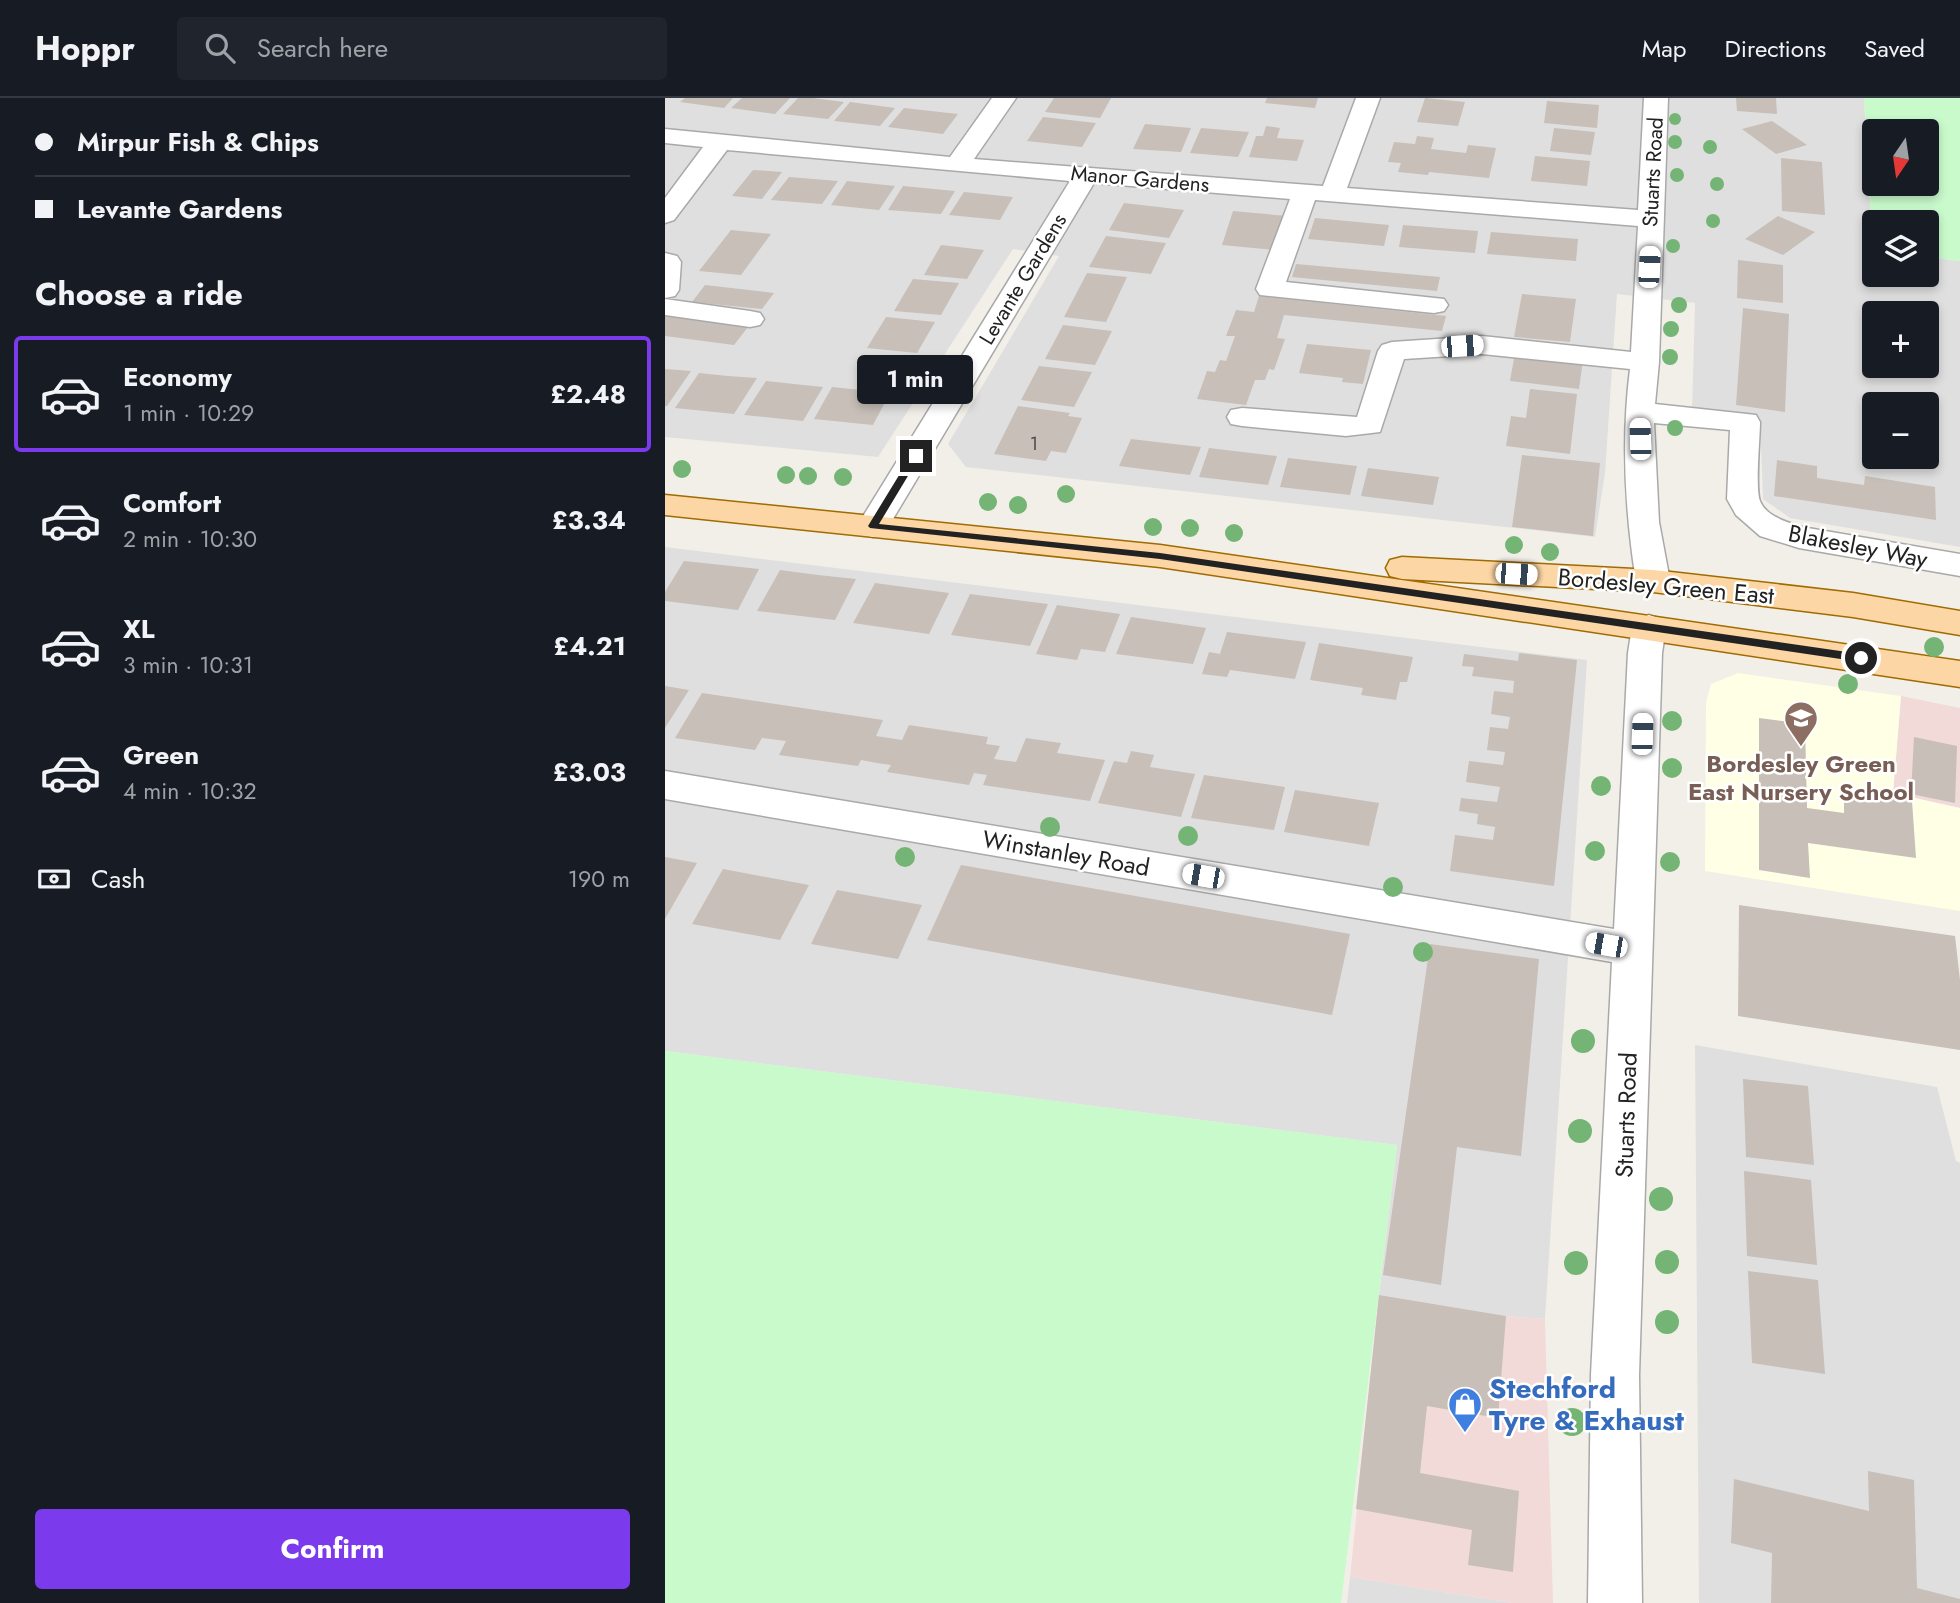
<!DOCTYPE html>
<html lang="en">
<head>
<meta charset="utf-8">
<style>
	body { margin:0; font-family:Jost,sans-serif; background:#20242c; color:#f1f3f6; height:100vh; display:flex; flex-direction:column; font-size:26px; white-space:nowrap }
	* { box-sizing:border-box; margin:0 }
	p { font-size:23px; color:#9ea1a6 }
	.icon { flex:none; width:38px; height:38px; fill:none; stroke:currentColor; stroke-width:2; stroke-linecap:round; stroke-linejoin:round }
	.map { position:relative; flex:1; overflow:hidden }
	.side { display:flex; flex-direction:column; background:#171b24; width:665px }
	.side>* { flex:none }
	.hud { display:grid; align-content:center; height:154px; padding:0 35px; background:#171b24 }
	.needle { width:46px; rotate:193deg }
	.buttons { position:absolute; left:1197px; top:21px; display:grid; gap:14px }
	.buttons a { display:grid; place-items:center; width:77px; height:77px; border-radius:7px; background:#171b24; box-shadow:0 4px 10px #0003; font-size:35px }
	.end { position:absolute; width:32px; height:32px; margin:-16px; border:9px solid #222; background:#fff; box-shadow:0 0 0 4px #fff }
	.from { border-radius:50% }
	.bubble { position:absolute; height:49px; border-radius:7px; background:#171b24; box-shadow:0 4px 10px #0003; font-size:23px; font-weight:700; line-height:49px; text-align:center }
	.car { position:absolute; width:21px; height:42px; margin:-21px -10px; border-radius:9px; box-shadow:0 0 5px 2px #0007; background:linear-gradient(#fff 24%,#345 0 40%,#fff 0 76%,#345 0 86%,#fff 0) }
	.hud b { display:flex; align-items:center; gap:24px; height:66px; font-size:26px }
	.hud b+b { border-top:2px solid #363941 }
	.hud i { width:18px; height:18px; background:#f1f3f6 }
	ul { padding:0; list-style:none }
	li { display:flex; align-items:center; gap:21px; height:116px; margin:0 14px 10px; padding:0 21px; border:4px solid transparent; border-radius:7px }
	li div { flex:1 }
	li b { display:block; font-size:26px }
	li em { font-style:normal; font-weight:700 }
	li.active { border-color:#7c3aed }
	li>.icon { width:63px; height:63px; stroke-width:1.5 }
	h2 { padding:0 35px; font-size:32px; line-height:84px }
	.pay { display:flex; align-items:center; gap:18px; height:77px; padding:0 35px; font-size:26px }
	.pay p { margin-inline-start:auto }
	.primary-button { display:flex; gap:14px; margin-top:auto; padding:14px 35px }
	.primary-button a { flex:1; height:80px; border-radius:7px; background:#7c3aed; color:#fff; font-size:28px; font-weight:700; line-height:80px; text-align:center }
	header { display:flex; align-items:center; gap:42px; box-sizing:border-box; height:98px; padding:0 35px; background:#171b24; border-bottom:2px solid #363941 }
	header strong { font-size:33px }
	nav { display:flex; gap:38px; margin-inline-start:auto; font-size:24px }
	.search { width:490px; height:63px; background:#20242c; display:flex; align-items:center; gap:18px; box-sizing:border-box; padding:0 24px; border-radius:7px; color:#9ea1a6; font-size:26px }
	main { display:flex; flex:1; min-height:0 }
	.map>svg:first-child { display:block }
	.residential { fill:#e0dfdf; fill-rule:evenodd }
	.commercial { fill:#f2dad9 }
	.education { fill:#ffffe5 }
	.park { fill:#c8facc; fill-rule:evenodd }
	.building { fill:#c7bfb8 }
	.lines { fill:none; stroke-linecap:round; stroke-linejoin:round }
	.minor-casing { stroke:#a9a9a9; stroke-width:3 }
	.major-casing { stroke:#a06b00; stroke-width:3 }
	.minor { fill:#fff; fill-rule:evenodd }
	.major { fill:#fcd6a4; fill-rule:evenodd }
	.tree { fill:#74b475 }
	.route { fill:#222 }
	.labels { text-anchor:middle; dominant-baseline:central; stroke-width:5; stroke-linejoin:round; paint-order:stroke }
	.far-number-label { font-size:18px; fill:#4b4948 }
	.far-street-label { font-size:21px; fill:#222; stroke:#fff }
	.street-label { font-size:24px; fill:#222; stroke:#fff }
	.education-label { font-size:24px; font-weight:bold; fill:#785e54; stroke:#fff }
	.near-shop-label { font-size:28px; font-weight:bold; fill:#366cbe; stroke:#fff; text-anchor:start }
</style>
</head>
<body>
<header>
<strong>Hoppr</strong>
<div class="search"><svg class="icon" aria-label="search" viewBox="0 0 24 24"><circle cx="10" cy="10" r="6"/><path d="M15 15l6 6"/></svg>Search here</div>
<nav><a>Map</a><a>Directions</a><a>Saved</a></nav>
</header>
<main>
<section class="side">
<div class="hud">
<b><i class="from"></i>Mirpur Fish &amp; Chips</b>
<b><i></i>Levante Gardens</b>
</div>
<h2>Choose a ride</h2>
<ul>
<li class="active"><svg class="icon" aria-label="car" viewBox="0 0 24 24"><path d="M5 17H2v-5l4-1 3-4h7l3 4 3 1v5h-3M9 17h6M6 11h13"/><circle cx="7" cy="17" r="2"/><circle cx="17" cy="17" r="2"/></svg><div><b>Economy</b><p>1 min · 10:29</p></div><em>£2.48</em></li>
<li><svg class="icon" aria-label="car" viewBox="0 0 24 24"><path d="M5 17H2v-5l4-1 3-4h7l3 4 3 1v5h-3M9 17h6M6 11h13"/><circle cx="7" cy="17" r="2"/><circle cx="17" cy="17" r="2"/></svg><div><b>Comfort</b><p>2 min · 10:30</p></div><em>£3.34</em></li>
<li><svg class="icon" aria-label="car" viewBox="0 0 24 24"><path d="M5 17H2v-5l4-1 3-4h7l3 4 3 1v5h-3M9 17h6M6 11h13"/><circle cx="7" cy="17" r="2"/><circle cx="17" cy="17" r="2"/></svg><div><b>XL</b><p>3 min · 10:31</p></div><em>£4.21</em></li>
<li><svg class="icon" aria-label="car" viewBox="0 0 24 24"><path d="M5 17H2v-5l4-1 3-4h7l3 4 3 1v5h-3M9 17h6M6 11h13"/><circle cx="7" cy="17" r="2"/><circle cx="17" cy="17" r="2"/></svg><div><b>Green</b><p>4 min · 10:32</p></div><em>£3.03</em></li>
</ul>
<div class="pay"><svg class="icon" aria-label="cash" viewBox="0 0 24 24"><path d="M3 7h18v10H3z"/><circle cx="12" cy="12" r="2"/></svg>Cash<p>190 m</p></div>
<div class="primary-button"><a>Confirm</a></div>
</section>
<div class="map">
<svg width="1295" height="1505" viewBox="0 0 1295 1505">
	<rect width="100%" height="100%" fill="#f2efe9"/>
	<path class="residential" d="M 0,0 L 1199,0 L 1209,177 L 1262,177 L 1262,159 L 1295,163 L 1295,449 L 1125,420 L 1098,401 L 1095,320 L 1027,313 L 1030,205 L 952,196 L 940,375 L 930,439 L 301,369 L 283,346 L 394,158 L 348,151 L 213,359 L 0,339 ZM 1209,215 L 1262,215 L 1262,268 L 1209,268 ZM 1209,306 L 1262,306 L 1262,359 L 1209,359 Z
		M 0,449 L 922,562 L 880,1221 L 841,1218 L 714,1197 L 732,1047 L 0,953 Z
		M 1030,947 L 1272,989 L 1291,1063 L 1295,1065 L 1295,1505 L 1034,1505 Z
		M 685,1479 L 848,1505 L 682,1505 Z"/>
	<path class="commercial" d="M 1236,598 L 1295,610 L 1295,710 L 1228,696 Z
		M 714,1197 L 841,1218 L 880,1221 L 888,1505 L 848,1505 L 685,1479 Z"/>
	<path class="education" d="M 1073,575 L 1236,598 L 1228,695 L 1295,710 L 1295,813 L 1040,773 L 1041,605 L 1046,586 Z"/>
	<path class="park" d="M 1199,0 L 1295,0 L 1295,163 L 1262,159 L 1262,124 L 1209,124 L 1208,153 ZM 1209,33 L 1262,33 L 1262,86 L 1209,86 Z
		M 0,953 L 732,1047 L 676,1505 L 0,1505 Z"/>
	<path class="building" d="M 20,0 L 68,0 L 59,10 L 15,4 Z
		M 77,0 L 125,0 L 110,16 L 66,10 Z
		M 133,0 L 148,0 L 179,4 L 163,21 L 118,16 Z
		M 389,0 L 446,0 L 435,20 L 380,14 Z
		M 602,0 L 653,0 L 650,10 L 600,5 Z
		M 760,0 L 800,4 L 793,28 L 752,24 Z
		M 1071,0 L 1111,0 L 1112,16 L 1072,13 Z
		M 882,3 L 934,7 L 932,30 L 879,25 Z
		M 185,4 L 230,10 L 215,28 L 169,23 Z
		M 239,10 L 293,16 L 278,36 L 223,29 Z
		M 378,19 L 431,25 L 417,49 L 362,43 Z
		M 1107,23 L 1142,47 L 1111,56 L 1077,31 Z
		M 480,26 L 526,30 L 516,54 L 468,51 Z
		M 601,28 L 615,30 L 612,40 L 639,42 L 632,63 L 584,59 L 591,38 L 598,38 Z
		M 536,30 L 584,34 L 573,59 L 525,55 Z
		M 889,30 L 930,34 L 926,57 L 885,53 Z
		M 752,38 L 769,40 L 766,51 L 801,55 L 803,47 L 831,50 L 824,80 L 764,74 L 763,77 L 733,74 L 736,65 L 723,64 L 729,44 L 750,46 Z
		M 870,58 L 925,63 L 922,88 L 866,83 Z
		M 1116,60 L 1157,64 L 1160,117 L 1117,113 Z
		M 88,72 L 117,74 L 97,101 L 67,98 Z
		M 124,79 L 173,83 L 157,106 L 106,102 Z
		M 182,83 L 230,88 L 214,112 L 166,107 Z
		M 238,88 L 290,93 L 276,116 L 223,112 Z
		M 299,94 L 348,99 L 335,122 L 284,117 Z
		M 459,105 L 519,112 L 504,140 L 444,132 Z
		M 568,113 L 622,118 L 611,152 L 557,147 Z
		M 1113,118 L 1150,134 L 1118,157 L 1080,141 Z
		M 650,120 L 724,127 L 719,148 L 643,141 Z
		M 738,127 L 813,133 L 810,155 L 734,149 Z
		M 66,132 L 106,136 L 76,177 L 34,173 Z
		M 826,134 L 913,141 L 911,163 L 822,156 Z
		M 441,138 L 501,145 L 486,176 L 424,169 Z
		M 276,147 L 319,152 L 302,181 L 259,177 Z
		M 1073,162 L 1118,167 L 1118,205 L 1072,200 Z
		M 631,166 L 775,179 L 772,193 L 627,179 Z
		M 422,175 L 462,179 L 441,224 L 399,219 Z
		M 248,181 L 294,185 L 276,217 L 229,213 Z
		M 40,187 L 109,195 L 97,211 L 27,204 Z
		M 857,196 L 911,201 L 905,244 L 849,239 Z
		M 594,198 L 781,218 L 777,233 L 619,217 L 612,240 L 620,241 L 609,272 L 604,271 L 600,282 L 590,282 L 581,307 L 532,301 L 542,273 L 550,274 L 555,262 L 561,263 L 570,238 L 561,238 L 571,212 L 589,214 Z
		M 1078,210 L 1124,216 L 1120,314 L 1071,307 Z
		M 0,218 L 83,229 L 69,247 L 0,238 Z
		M 221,219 L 270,224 L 252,255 L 202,250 Z
		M 398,227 L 447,233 L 430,267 L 380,261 Z
		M 642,246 L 706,252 L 698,286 L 677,284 L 678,280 L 634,275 Z
		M 850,255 L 918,262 L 914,291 L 845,283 Z
		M 374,268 L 427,274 L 409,309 L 356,302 Z
		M 0,271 L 26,273 L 2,308 L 0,308 Z
		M 34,275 L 63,278 L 92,280 L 69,316 L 10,310 Z
		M 101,283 L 129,286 L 158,289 L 138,323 L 79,317 Z
		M 167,289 L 225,295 L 208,327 L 149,321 Z
		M 865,291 L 912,296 L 905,356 L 841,348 L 846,318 L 861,320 Z
		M 353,308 L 405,315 L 403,318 L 417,320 L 401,355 L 386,353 L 381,363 L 329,356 Z
		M 466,341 L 500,345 L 536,349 L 525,377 L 454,368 Z
		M 544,350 L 612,358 L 603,387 L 534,379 Z
		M 857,357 L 935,365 L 928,438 L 847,429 Z
		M 623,360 L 692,368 L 685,397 L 615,389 Z
		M 1112,362 L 1152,368 L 1152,380 L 1199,387 L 1200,378 L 1270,389 L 1271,422 L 1109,398 Z
		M 703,370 L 774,379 L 768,407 L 696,398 Z
		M 19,463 L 57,467 L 94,471 L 73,512 L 0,503 L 0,494 Z
		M 115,472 L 153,477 L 191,481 L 170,522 L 92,513 Z
		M 210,485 L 284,495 L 264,536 L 188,525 Z
		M 305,496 L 383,506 L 365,548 L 286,537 Z
		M 392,507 L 455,516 L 440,554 L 416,551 L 412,562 L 371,556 Z
		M 466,519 L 541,530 L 528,566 L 451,556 Z
		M 562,534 L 641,544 L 630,581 L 565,572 L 562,579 L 537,576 L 544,554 L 555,556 Z
		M 654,545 L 748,559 L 742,584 L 735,584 L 731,602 L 696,597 L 698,590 L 645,582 Z
		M 854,555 L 912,562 L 889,788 L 785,773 L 790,737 L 828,742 L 830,729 L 812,726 L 813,716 L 794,713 L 796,700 L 832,704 L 835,689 L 801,684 L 804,663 L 838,667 L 840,654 L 822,652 L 825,629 L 843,631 L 845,619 L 826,616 L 829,593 L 848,595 L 849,583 L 807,578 L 809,569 L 797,568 L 799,556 L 853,563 Z
		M 0,588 L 24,592 L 0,630 Z
		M 37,595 L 218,622 L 211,638 L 237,642 L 244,627 L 323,639 L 321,646 L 335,648 L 329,661 L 351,664 L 361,640 L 396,645 L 392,655 L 440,662 L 425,703 L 318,687 L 322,677 L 309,675 L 304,687 L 222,674 L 226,667 L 212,665 L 196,662 L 193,668 L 114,657 L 121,643 L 97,640 L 90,652 L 10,640 Z
		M 1094,620 L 1140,626 L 1142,710 L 1179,715 L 1179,693 L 1247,703 L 1251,760 L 1143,745 L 1145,780 L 1094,772 Z
		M 1249,639 L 1292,648 L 1290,705 L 1246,696 Z
		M 466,653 L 489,657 L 485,669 L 530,676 L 516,719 L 433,705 L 449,663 L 462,665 Z
		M 539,677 L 620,689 L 609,732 L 526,720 Z
		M 630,692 L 714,705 L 704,748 L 619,734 Z
		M 0,759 L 32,765 L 0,821 Z
		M 296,767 L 685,836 L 667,917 L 262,842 Z
		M 58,771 L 144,787 L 115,842 L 27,826 Z
		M 172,792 L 257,807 L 233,861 L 146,846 Z
		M 1074,807 L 1290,838 L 1295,882 L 1295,952 L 1073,918 Z
		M 765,846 L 874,861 L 856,1058 L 792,1049 L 776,1187 L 718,1177 Z
		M 1078,981 L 1143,988 L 1149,1067 L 1081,1059 Z
		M 1079,1073 L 1146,1082 L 1152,1167 L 1082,1158 Z
		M 1083,1173 L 1153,1182 L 1160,1276 L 1087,1265 Z
		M 714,1197 L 841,1218 L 833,1320 L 762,1308 L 755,1375 L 854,1393 L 848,1474 L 803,1467 L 807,1432 L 691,1411 Z
		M 1203,1373 L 1249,1382 L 1252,1490 L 1295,1501 L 1295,1505 L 1106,1505 L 1107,1455 L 1066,1445 L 1069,1381 L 1204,1413 Z"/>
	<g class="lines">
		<g class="minor-casing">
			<path id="minor" d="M 327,0 L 351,0 L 309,61 L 658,88 L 691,0 L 715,0 L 682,90 L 973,112 L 979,0 L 1003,0 L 994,264 L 990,306 L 1091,317 L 1095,324 C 1095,340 1090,391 1095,403 C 1101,419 1123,424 1137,429 L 1295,456 L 1295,478 L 1134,450 L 1095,438 L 1071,417 L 1062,401 L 1065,332 L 989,325 L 994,424 L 1005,483 L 1000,491 L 988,494 L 976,491 L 971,483 C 960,413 956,342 965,271 L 817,256 L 739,261 L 715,334 L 681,338 L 577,328 L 566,326 L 562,319 L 566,312 L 577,310 L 692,319 L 713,253 L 717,247 L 727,244 L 817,238 L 966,254 L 973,128 L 650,102 L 621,184 L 779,201 L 783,207 L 779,213 L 769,215 L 595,197 L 591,191 L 625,101 L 429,85 L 219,436 L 208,439 L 197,436 L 192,428 L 405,83 L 62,52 L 9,122 L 0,125 L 0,100 L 38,49 L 0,45 L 0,31 L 285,59 Z
				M 0,155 L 12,158 L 16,164 L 14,192 L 10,198 L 0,200 Z
				M 0,201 L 85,213 L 95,215 L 99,221 L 95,227 L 85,229 L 0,217 Z
				M 984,517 L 996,521 L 1001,529 L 997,555 L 974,1277 L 977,1505 L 923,1505 L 926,1277 L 947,864 L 0,701 L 0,673 L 949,831 L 963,555 L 967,529 L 972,521 Z"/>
		</g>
		<g class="major-casing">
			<path id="major" d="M 0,397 L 495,447 L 1295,563 L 1295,589 L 495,469 L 0,417 Z
				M 737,459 L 988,472 L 1188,495 L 1295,513 L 1295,537 L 1188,519 L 988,494 L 737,481 L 725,478 L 721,470 L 725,462 Z"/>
		</g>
		<use href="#minor" class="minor"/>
		<use href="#major" class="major"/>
	</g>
	<g class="tree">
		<circle cx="1010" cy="21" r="6"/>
		<circle cx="1010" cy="44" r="7"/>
		<circle cx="1045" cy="49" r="7"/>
		<circle cx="1012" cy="77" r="7"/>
		<circle cx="1052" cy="86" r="7"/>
		<circle cx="1048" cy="123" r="7"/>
		<circle cx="1008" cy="148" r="7"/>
		<circle cx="1014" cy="207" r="8"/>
		<circle cx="1006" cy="231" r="8"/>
		<circle cx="1005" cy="259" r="8"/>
		<circle cx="1010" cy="330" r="8"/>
		<circle cx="17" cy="371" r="9"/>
		<circle cx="121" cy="377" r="9"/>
		<circle cx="143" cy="378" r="9"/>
		<circle cx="178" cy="379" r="9"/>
		<circle cx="401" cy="396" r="9"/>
		<circle cx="323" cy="404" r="9"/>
		<circle cx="353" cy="407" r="9"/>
		<circle cx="488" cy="429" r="9"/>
		<circle cx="525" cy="430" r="9"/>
		<circle cx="569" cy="435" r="9"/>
		<circle cx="849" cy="447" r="9"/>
		<circle cx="885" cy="454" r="9"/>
		<circle cx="1269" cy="549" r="10"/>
		<circle cx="1183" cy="586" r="10"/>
		<circle cx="1007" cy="623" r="10"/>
		<circle cx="1007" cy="670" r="10"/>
		<circle cx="936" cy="688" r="10"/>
		<circle cx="385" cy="729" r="10"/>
		<circle cx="523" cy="738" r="10"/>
		<circle cx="930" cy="753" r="10"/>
		<circle cx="240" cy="759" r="10"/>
		<circle cx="1005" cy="764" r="10"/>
		<circle cx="728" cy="789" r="10"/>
		<circle cx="758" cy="854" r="10"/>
		<circle cx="918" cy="943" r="12"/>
		<circle cx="915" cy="1033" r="12"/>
		<circle cx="996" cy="1101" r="12"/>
		<circle cx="1002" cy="1164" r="12"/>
		<circle cx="911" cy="1165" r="12"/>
		<circle cx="1002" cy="1224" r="12"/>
		<circle cx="907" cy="1324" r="14"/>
	</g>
	<path class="route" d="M 247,356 L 255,358 L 214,426 L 495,455 L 1196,556 L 1201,560 L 1196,564 L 495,461 L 205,430 L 203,428 Z"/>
	<defs>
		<g id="school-pin" transform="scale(1.75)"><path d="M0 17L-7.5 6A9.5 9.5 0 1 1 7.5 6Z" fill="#8d6e63" stroke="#fff"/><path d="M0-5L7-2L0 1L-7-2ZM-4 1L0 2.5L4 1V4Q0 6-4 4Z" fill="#fff"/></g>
		<g id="shop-pin" transform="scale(1.75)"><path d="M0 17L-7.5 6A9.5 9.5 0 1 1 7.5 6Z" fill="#3f7fe0" stroke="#fff"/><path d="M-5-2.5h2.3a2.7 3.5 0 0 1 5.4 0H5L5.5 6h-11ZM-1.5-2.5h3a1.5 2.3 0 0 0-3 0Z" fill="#fff"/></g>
	</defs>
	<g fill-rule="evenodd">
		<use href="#school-pin" x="1136" y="620"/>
		<use href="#shop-pin" x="800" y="1306"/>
	</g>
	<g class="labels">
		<g class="far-number-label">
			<text x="369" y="346">1</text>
		</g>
		<g class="far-street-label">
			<text transform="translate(988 74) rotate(-87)">Stuarts Road</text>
			<text transform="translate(475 81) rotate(5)">Manor Gardens</text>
			<text transform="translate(358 181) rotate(-59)">Levante Gardens</text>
		</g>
		<g class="street-label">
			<text transform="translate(1193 448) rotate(11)">Blakesley Way</text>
			<text transform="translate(1001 488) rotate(5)">Bordesley Green East</text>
			<text transform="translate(401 755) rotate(10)">Winstanley Road</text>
			<text transform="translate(961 1017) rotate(-88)">Stuarts Road</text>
		</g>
		<g class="education-label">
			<text x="1136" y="665">Bordesley Green<tspan x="1136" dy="28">East Nursery School</tspan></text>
		</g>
		<g class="near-shop-label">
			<text x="824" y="1290">Stechford<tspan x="824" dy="32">Tyre &amp; Exhaust</tspan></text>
		</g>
	</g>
</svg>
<div class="buttons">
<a><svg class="needle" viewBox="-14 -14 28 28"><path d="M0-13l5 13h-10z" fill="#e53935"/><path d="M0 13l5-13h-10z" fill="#9ea1a6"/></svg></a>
<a><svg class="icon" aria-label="layers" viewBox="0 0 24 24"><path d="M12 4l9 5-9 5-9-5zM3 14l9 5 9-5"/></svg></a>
<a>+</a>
<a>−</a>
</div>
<i class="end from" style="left:1196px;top:560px"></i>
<i class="end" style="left:251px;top:358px"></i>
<div class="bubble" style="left:192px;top:257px;width:116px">1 min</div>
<i class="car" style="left:984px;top:169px;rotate:3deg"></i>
<i class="car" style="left:797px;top:248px;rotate:86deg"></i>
<i class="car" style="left:975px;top:341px;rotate:358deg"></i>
<i class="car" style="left:851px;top:476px;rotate:93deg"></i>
<i class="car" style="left:977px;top:636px;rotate:2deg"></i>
<i class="car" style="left:538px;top:778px;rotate:280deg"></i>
<i class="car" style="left:941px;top:847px;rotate:280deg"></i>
</div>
</main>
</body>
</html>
